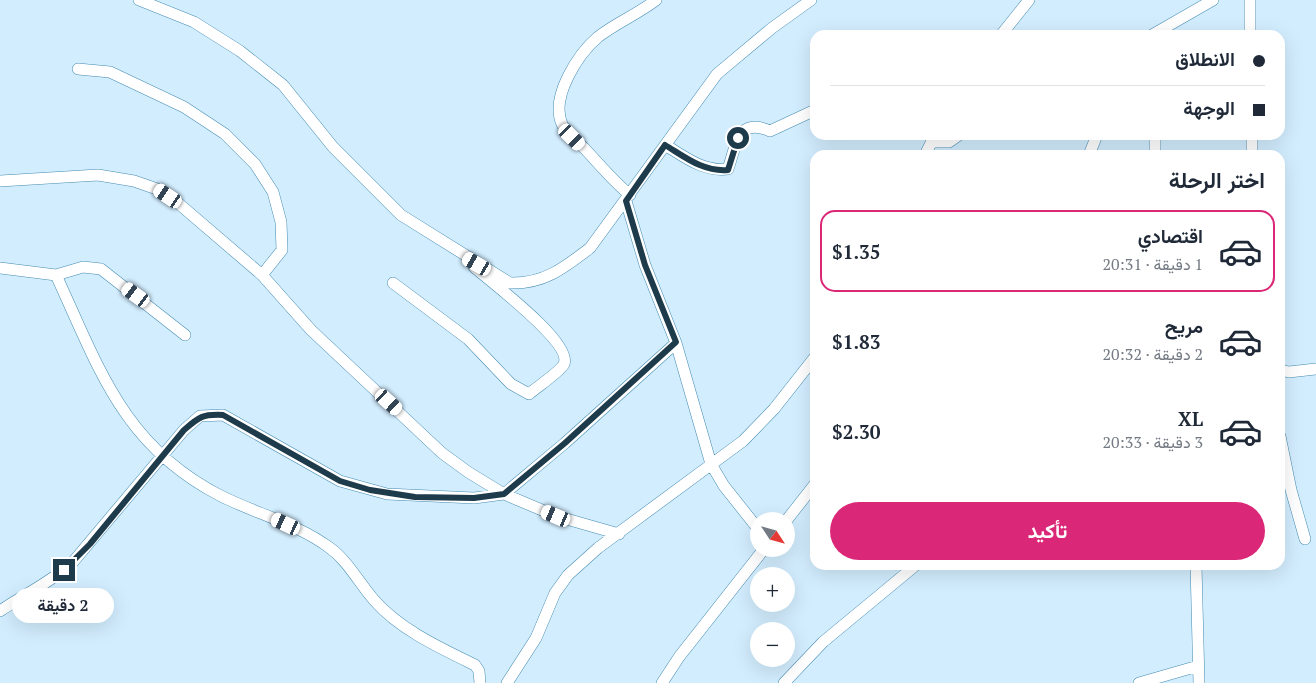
<!DOCTYPE html>
<html lang="ar">
<head>
<meta charset="utf-8">
<style>
	body { margin:0; font-family:"PT Serif",Vazirmatn,serif; background:#f6f6f7; color:#1f2937; direction:rtl; height:100vh; display:flex; flex-direction:column; font-size:19px; white-space:nowrap }
	* { box-sizing:border-box; margin:0 }
	p { font-size:16px; color:#747a83 }
	.icon { flex:none; width:28px; height:28px; fill:none; stroke:currentColor; stroke-width:2; stroke-linecap:round; stroke-linejoin:round }
	.map { position:relative; flex:1; overflow:hidden; direction:ltr }
	.details { position:absolute; left:810px; top:150px; width:475px; height:420px; display:flex; flex-direction:column; background:#fff; border-radius:15px; box-shadow:0 5px 20px #0002; direction:rtl }
	.details>* { flex:none }
	.banner { position:absolute; left:810px; top:30px; width:475px; height:110px; border-radius:15px; box-shadow:0 5px 20px #0002; direction:rtl; display:grid; align-content:center; height:110px; padding:0 20px; background:#fff }
	.needle { width:32px; rotate:126deg }
	.fabs { position:absolute; left:750px; top:512px; display:grid; gap:10px }
	.fabs a { display:grid; place-items:center; width:45px; height:45px; border-radius:50%; background:#fff; box-shadow:0 5px 20px #0002; font-size:25px }
	.end { position:absolute; width:22px; height:22px; margin:-11px; border:6px solid #1e3b4c; background:#fff; box-shadow:0 0 0 2px #fff }
	.from { border-radius:50% }
	.bubble { position:absolute; height:35px; border-radius:18px; background:#fff; box-shadow:0 5px 20px #0002; font-size:16px; font-weight:700; line-height:35px; text-align:center; direction:rtl }
	.car { position:absolute; width:15px; height:30px; margin:-15px -8px; border-radius:6px; box-shadow:0 0 4px 1px #0007; background:linear-gradient(#fff 24%,#345 0 40%,#fff 0 76%,#345 0 86%,#fff 0) }
	.banner b { display:flex; align-items:center; gap:18px; height:48px; font-size:19px }
	.banner b+b { border-top:1px solid #e0e1e3 }
	.banner i { width:12px; height:12px; background:#1f2937 }
	ul { padding:0; list-style:none }
	li { display:flex; align-items:center; gap:15px; height:82px; margin:0 10px 8px; padding:0 10px; border:2px solid transparent; border-radius:15px }
	li div { flex:1 }
	li b { display:block; font-size:19px }
	li em { font-style:normal; font-weight:700 }
	li.on { border-color:#db2777 }
	li>.icon { width:45px; height:45px; stroke-width:1.5 }
	h2 { padding:0 20px; font-size:22px; line-height:60px }
	.cta { display:flex; gap:10px; margin-top:auto; padding:10px 20px }
	.cta a { flex:1; height:58px; border-radius:30px; background:#db2777; color:#fff; font-size:20px; font-weight:700; line-height:58px; text-align:center }
	.map>svg:first-child { display:block }
	.lines { fill:none; stroke-linecap:round; stroke-linejoin:round }
	.minor-casing { stroke:#448bb2; stroke-width:12 }
	.minor { stroke:#fff; stroke-width:11 }
	.route { stroke:#1e3b4c; stroke-width:6 }
</style>
</head>
<body>
<div class="map">
<svg width="1316" height="683" viewBox="0 0 1316 683">
	<rect width="100%" height="100%" fill="#d2edfe"/>
	<g class="lines">
		<g class="minor-casing">
			<path id="minor" d="M 139,0 L 194,22 L 240,51 L 283,85 L 333,147 L 401,215 L 510,283 C 544,284 564,268 590,248 L 717,74 L 772,28 L 811,0
				M 1250,0 L 1250,35
				M 1001,35 L 1029,0
				M 1152,35 L 1213,0
				M 78,69 L 110,72 L 184,107 L 225,134 L 255,164 L 273,192 L 281,222 L 282,250 L 262,275
				M 1155,135 L 1155,155
				M 1252,135 L 1252,155
				M 933,142 L 949,142 L 959,135
				M 665,145 C 685,157 703,172 728,169 C 736,147 737,116 770,131 L 813,111
				M 925,155 L 935,135
				M 1089,155 L 1097,135
				M 0,181 L 98,175 L 134,181 L 157,189 L 178,203 L 262,275 L 311,330 L 442,453 L 468,472 L 504,494 L 556,516 L 619,534
				M 630,195 C 613,181 600,165 585,149 C 577,141 566,134 562,124 C 550,97 578,54 598,37 C 616,23 638,14 656,0
				M 626,201 L 645,265 L 676,343 L 711,464 L 724,486 L 759,530
				M 0,268 L 56,275 C 99,368 123,446 221,496 C 257,514 298,524 330,548 C 348,561 359,583 374,600 C 399,629 440,648 475,665 L 479,671 L 480,683
				M 56,275 L 83,267 L 101,269 L 185,335
				M 393,283 L 468,339 L 511,384 L 529,394 C 537,387 561,371 564,364 C 573,343 491,282 474,267
				M 1280,370 L 1289,372 L 1316,369
				M 1280,436 L 1291,490 L 1305,539
				M 786,521 L 815,484
				M 1196,565 L 1199,683
				M 0,611 C 25,594 50,583 73,562 L 184,430 L 200,416 L 223,415 L 340,481 L 387,494 L 474,498 L 504,494 L 565,443 L 676,343
				M 507,683 L 536,638 L 555,593 L 568,575 L 598,548 L 743,441 L 774,409 L 815,357
				M 662,683 L 679,657 L 764,549
				M 784,683 L 823,642 L 916,565
				M 1139,683 L 1198,666"/>
		</g>
		<use href="#minor" class="minor"/>
	</g>
	<g class="lines">
		<path class="route" d="M 64,570 L 90,544 L 184,430 C 199,417 202,414 223,415 L 340,481 L 370,490 L 415,497 L 474,498 L 504,494 L 565,443 L 676,342 L 645,265 L 626,201 L 665,145 C 685,157 703,172 728,170 L 738,138"/>
	</g>
</svg>
<div class="fabs">
<a><svg class="needle" viewBox="-14 -14 28 28"><path d="M0-13l5 13h-10z" fill="#e53935"/><path d="M0 13l5-13h-10z" fill="#747a83"/></svg></a>
<a>+</a>
<a>−</a>
</div>
<i class="end from" style="left:738px;top:138px"></i>
<i class="end" style="left:64px;top:570px"></i>
<div class="bubble" style="left:12px;top:588px;width:102px">2 دقيقة</div>
<i class="car" style="left:572px;top:137px;rotate:135deg"></i>
<i class="car" style="left:168px;top:196px;rotate:304deg"></i>
<i class="car" style="left:477px;top:264px;rotate:300deg"></i>
<i class="car" style="left:136px;top:295px;rotate:306deg"></i>
<i class="car" style="left:389px;top:402px;rotate:132deg"></i>
<i class="car" style="left:556px;top:516px;rotate:293deg"></i>
<i class="car" style="left:286px;top:524px;rotate:295deg"></i>
<div class="banner">
<b><i class="from"></i>الانطلاق</b>
<b><i></i>الوجهة</b>
</div>
<section class="details">
<h2>اختر الرحلة</h2>
<ul>
<li class="on"><svg class="icon" aria-label="car" viewBox="0 0 24 24"><path d="M5 17H2v-5l4-1 3-4h7l3 4 3 1v5h-3M9 17h6M6 11h13"/><circle cx="7" cy="17" r="2"/><circle cx="17" cy="17" r="2"/></svg><div><b>اقتصادي</b><p>1 دقيقة · 20:31</p></div><em>$1.35</em></li>
<li><svg class="icon" aria-label="car" viewBox="0 0 24 24"><path d="M5 17H2v-5l4-1 3-4h7l3 4 3 1v5h-3M9 17h6M6 11h13"/><circle cx="7" cy="17" r="2"/><circle cx="17" cy="17" r="2"/></svg><div><b>مريح</b><p>2 دقيقة · 20:32</p></div><em>$1.83</em></li>
<li><svg class="icon" aria-label="car" viewBox="0 0 24 24"><path d="M5 17H2v-5l4-1 3-4h7l3 4 3 1v5h-3M9 17h6M6 11h13"/><circle cx="7" cy="17" r="2"/><circle cx="17" cy="17" r="2"/></svg><div><b>XL</b><p>3 دقيقة · 20:33</p></div><em>$2.30</em></li>
</ul>
<div class="cta"><a>تأكيد</a></div>
</section>
</div>
</body>
</html>
